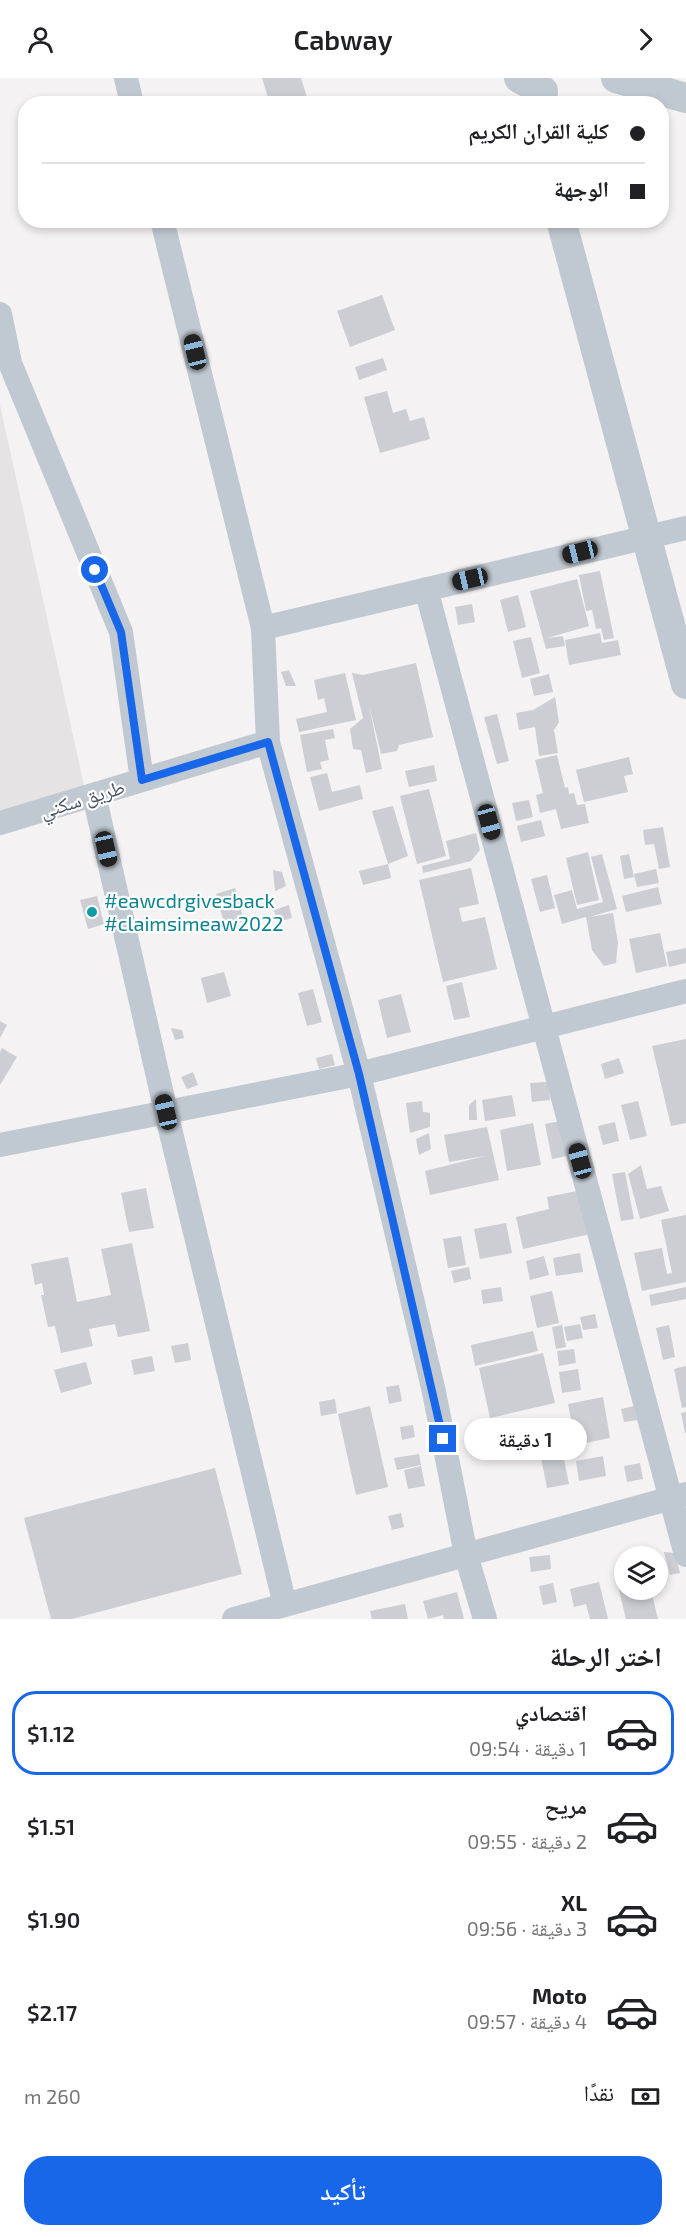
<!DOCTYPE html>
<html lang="ar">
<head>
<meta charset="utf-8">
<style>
	body { margin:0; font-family:"Exo 2","Noto Naskh Arabic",sans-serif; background:#f2f2f2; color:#202124; direction:rtl; height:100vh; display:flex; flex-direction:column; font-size:22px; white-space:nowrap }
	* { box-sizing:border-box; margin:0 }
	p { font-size:20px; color:#757577 }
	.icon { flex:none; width:33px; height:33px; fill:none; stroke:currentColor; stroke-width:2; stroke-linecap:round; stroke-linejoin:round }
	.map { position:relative; height:1541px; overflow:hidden; direction:ltr }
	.drawer { display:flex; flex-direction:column; background:#fff; flex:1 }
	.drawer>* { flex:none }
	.hud { position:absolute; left:18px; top:18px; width:651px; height:132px; border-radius:24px; box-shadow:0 3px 9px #0003; direction:rtl; display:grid; align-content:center; height:132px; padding:0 24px; background:#fff }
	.tools { position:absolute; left:614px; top:1468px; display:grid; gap:12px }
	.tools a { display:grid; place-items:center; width:54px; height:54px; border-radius:50%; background:#fff; box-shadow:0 3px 9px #0003; font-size:30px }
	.end { position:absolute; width:27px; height:27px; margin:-14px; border:8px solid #1867e8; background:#fff; box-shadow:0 0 0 3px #fff }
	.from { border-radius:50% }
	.bubble { position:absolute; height:42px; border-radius:21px; background:#fff; box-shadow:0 3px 9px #0003; font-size:20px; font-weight:600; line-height:42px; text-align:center; direction:rtl }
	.car { position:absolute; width:18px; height:36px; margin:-18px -9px; border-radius:8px; box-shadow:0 0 4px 2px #0007; background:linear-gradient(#222 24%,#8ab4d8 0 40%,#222 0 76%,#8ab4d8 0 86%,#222 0) }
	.hud b { display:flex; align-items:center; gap:21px; height:57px; font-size:22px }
	.hud b+b { border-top:2px solid #e0e0e0 }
	.hud i { width:15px; height:15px; background:#202124 }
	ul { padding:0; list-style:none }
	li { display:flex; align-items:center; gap:18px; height:84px; margin:0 12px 9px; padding:0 12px; border:3px solid transparent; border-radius:24px }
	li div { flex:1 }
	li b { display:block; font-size:22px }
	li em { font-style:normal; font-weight:600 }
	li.on { border-color:#1867e8 }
	li>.icon { width:54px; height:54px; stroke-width:1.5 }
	h2 { padding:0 24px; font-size:27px; line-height:72px }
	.pay { display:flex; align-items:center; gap:15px; height:66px; padding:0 24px; font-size:22px }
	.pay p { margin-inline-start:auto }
	.primary-button { display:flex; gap:12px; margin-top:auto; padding:12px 24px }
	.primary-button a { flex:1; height:69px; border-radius:24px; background:#1867e8; color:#fff; font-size:24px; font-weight:600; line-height:69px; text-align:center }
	header { display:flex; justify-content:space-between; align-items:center; height:78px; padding:0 24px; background:#fff; font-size:27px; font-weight:600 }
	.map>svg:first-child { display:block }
	.education { fill:#e5e3e4 }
	.building { fill:#ccced4 }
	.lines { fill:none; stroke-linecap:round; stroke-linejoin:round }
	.minor { stroke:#c0c8d1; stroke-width:24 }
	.tertiary { stroke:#c0c8d1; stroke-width:30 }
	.route { stroke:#1867e8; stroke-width:8 }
	.culture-dot { fill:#0f9aa8; stroke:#fff; stroke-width:2 }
	.labels { text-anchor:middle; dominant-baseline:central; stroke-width:4.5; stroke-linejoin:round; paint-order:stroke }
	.street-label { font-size:20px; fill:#495460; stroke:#fff }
	.culture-label { font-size:20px; fill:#0d838f; stroke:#fff; text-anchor:start }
</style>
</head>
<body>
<header><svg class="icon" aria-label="forward" viewBox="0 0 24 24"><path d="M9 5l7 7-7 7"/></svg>Cabway<svg class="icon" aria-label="person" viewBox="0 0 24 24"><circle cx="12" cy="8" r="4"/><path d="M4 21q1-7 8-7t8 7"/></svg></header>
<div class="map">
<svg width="686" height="1541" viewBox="0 0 686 1541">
	<rect width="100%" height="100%" fill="#f4f2f2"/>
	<path class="education" d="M 0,327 L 89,730 L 0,750 Z"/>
	<path class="building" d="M 262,0 L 301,0 L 309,26 L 270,26 Z
		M 382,217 L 395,252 L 350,269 L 337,233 Z
		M 383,280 L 387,292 L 359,302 L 355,289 Z
		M 387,313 L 393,335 L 406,331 L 410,343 L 424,339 L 430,361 L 380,375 L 364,319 Z
		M 600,493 L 614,560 L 604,562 L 601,550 L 596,551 L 592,532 L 586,533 L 579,497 Z
		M 577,501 L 589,548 L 547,560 L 563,558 L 565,568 L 546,571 L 530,513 Z
		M 518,517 L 526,549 L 508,554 L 500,522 Z
		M 472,526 L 475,544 L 458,547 L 455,529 Z
		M 600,555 L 602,565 L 618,562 L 621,577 L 569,587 L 565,562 Z
		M 531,559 L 540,595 L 522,600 L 513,563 Z
		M 416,585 L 433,659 L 399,667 L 397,673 L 381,676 L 369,627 L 382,691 L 366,695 L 361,672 L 353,671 L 350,651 L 363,640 L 352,595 L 363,597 Z
		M 289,592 L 296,608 L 286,608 L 281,594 Z
		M 345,595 L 356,642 L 299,654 L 296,641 L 327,634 L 324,620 L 318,622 L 314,602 Z
		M 549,596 L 553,614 L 534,618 L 530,601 Z
		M 555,619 L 559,644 L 554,652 L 558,675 L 539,678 L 535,649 L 519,652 L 516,635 L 533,632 Z
		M 497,636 L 509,683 L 497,686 L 484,639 Z
		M 333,651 L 335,660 L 325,662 L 329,682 L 320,684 L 322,691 L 307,694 L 300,657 Z
		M 557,677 L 565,710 L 568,709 L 569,716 L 574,715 L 577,727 L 585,726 L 589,745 L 561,751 L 556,731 L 540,735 L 536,717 L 543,715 L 535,682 Z
		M 629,679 L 633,696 L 624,698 L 628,714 L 584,724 L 576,692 Z
		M 434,687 L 437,703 L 409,709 L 405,693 Z
		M 327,695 L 332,714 L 360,707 L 363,721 L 319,733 L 310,699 Z
		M 429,711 L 446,778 L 417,786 L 400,718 Z
		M 529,722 L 533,739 L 516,743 L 512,725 Z
		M 393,728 L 408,778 L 388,786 L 391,800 L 363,807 L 359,793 L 388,786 L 372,733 Z
		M 541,742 L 545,758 L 521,764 L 517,748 Z
		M 663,749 L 670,789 L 659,791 L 654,766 L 645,767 L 643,752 Z
		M 476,755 L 480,772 L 471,783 L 423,795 L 422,788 L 450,781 L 446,763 Z
		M 588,774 L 599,822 L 577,827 L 566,780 Z
		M 602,776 L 617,831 L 589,839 L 613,835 L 618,865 L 616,885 L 604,888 L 592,872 L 586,839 L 562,846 L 554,817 L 572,812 L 577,831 L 603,824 L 591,779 Z
		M 629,776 L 634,799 L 624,801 L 620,778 Z
		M 471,790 L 479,826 L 459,830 L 462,844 L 485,839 L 497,891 L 443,904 L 419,802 Z
		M 656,791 L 659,805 L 637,809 L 634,796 Z
		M 273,792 L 282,794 L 286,808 L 275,813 Z
		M 547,797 L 555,830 L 540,834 L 531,801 Z
		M 658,809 L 662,826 L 626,834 L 622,818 Z
		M 235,810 L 244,843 L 225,848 L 216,816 Z
		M 97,818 L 104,846 L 88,851 L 80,822 Z
		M 289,827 L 292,840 L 277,844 L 274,832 Z
		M 660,855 L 667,888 L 636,895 L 629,861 Z
		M 686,870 L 686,885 L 669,889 L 666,874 Z
		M 224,894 L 231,918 L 207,925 L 201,900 Z
		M 462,904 L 470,939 L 454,942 L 446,908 Z
		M 313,911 L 322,944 L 307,948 L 298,915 Z
		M 401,916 L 411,954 L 387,960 L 378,922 Z
		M 0,943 L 7,947 L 0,960 Z
		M 171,950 L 182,952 L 184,960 L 175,962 Z
		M 686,961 L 686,1045 L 671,1048 L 652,968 Z
		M 2,970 L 17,979 L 0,1007 L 0,974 Z
		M 332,976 L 335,987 L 319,991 L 316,980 Z
		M 619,980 L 624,995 L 605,1001 L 601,986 Z
		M 193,994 L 198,1007 L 187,1011 L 181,999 Z
		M 548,1004 L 550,1022 L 532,1024 L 530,1005 Z
		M 512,1017 L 516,1038 L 485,1043 L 482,1022 Z
		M 476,1021 L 477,1042 L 469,1042 L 469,1027 Z
		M 422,1023 L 423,1034 L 430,1035 L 430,1049 L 410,1055 L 406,1025 Z
		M 638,1023 L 647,1058 L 630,1062 L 621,1027 Z
		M 560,1043 L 567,1078 L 552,1081 L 545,1046 Z
		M 615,1044 L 619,1063 L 603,1067 L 598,1048 Z
		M 533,1045 L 541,1087 L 507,1093 L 500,1052 Z
		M 487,1049 L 499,1102 L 430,1117 L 425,1093 L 485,1078 L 449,1084 L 444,1057 Z
		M 429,1055 L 431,1071 L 419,1077 L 416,1061 Z
		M 641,1087 L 647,1111 L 661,1108 L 669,1133 L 640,1141 L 628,1096 Z
		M 625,1094 L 634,1141 L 621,1143 L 612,1096 Z
		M 146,1110 L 154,1150 L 129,1154 L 121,1115 Z
		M 582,1112 L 590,1156 L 523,1171 L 516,1139 L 549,1131 L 547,1119 Z
		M 686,1137 L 686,1204 L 642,1213 L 634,1175 L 662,1170 L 667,1196 L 672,1195 L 661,1142 Z
		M 506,1145 L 512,1175 L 480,1181 L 474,1151 Z
		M 461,1158 L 466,1187 L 448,1190 L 443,1161 Z
		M 132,1165 L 150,1253 L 118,1259 L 115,1246 L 89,1251 L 93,1268 L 61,1275 L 55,1248 L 48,1249 L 41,1217 L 44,1217 L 42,1205 L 35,1207 L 31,1186 L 68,1179 L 77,1224 L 111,1217 L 101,1171 Z
		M 580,1175 L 583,1194 L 556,1198 L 553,1180 Z
		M 544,1178 L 549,1197 L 530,1202 L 526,1183 Z
		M 469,1189 L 471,1201 L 454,1205 L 451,1193 Z
		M 501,1209 L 503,1223 L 483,1226 L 481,1212 Z
		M 686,1209 L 686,1221 L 651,1228 L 649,1217 Z
		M 552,1213 L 559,1245 L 537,1250 L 530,1218 Z
		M 595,1236 L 598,1250 L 583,1252 L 580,1239 Z
		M 580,1246 L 583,1260 L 567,1263 L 564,1249 Z
		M 562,1247 L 566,1269 L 556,1271 L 552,1249 Z
		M 669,1247 L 675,1279 L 663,1282 L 656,1250 Z
		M 533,1253 L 538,1273 L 475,1288 L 471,1267 Z
		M 188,1265 L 191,1282 L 175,1285 L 171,1268 Z
		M 574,1271 L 576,1285 L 559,1288 L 557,1273 Z
		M 543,1275 L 555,1325 L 490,1340 L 479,1290 Z
		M 152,1278 L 155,1293 L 134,1297 L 131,1282 Z
		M 86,1284 L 92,1306 L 61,1315 L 54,1292 Z
		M 686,1288 L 686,1329 L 682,1330 L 674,1291 Z
		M 578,1291 L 581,1312 L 562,1315 L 559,1294 Z
		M 399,1307 L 402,1323 L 389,1326 L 386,1309 Z
		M 603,1319 L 610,1360 L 576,1367 L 568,1326 Z
		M 335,1321 L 337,1335 L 321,1338 L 319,1324 Z
		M 370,1328 L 388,1409 L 356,1417 L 338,1336 Z
		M 634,1328 L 638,1342 L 624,1344 L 621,1331 Z
		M 686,1334 L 686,1355 L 685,1355 L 681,1335 Z
		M 413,1347 L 415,1359 L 402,1362 L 400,1349 Z
		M 560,1361 L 569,1406 L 547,1410 L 538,1365 Z
		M 419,1376 L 421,1387 L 397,1392 L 394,1380 Z
		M 603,1378 L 606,1398 L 579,1403 L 576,1383 Z
		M 640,1385 L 643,1401 L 627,1404 L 624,1388 Z
		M 421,1388 L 425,1408 L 408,1411 L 404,1392 Z
		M 215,1390 L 242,1496 L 72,1541 L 51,1541 L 24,1440 Z
		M 401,1435 L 404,1449 L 392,1452 L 388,1438 Z
		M 664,1474 L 675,1475 L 680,1495 L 670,1497 Z
		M 550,1477 L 551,1491 L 531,1494 L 529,1479 Z
		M 624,1502 L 624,1512 L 651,1512 L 658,1541 L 626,1541 L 617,1504 Z
		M 599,1504 L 608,1541 L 590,1541 L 586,1526 L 574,1529 L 570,1511 Z
		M 553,1505 L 557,1524 L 543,1527 L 539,1508 Z
		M 457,1514 L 464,1541 L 444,1541 L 443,1537 L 428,1541 L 423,1523 Z
		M 405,1526 L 408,1541 L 372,1541 L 370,1533 Z"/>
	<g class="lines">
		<path class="minor" d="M 126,0 L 132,26
			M 162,142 L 263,550 L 268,664 L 359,996 L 434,1314 L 466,1477 L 485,1541
			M 0,236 L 10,285 L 121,554 L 142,702
			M 426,511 L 686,1477
			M 263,550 L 686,450
			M 94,717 L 166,1034 L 285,1527
			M 0,745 L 268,664
			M 0,1067 L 359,996 L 686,913
			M 234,1541 L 686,1416"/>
		<path class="tertiary" d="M 519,0 L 543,13 L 542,26
			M 616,0 L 686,20
			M 561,142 L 686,606"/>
	</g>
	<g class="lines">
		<path class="route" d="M 95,492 L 121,554 L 142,702 L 268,664 L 359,996 L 443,1361"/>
	</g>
	<circle class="culture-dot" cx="92" cy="834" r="6"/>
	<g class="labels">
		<g class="street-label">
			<text transform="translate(82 720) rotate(-17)">طريق سكني</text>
		</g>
		<g class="culture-label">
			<text x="104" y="822">#eawcdrgivesback<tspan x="104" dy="23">#claimsimeaw2022</tspan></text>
		</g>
	</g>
</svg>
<div class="tools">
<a><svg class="icon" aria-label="layers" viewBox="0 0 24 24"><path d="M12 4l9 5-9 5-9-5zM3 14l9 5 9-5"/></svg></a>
</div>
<i class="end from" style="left:95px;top:492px"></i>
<i class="end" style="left:443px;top:1361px"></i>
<div class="bubble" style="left:464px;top:1340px;width:123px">1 دقيقة</div>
<i class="car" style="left:195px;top:274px;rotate:346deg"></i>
<i class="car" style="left:580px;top:474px;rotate:256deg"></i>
<i class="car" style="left:470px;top:501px;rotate:257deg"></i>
<i class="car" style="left:489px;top:744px;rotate:165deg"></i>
<i class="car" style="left:106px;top:771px;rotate:167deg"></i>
<i class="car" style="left:166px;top:1034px;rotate:347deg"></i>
<i class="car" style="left:580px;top:1083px;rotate:345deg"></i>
<div class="hud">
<b><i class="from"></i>كلية القران الكريم</b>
<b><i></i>الوجهة</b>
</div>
</div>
<section class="drawer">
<h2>اختر الرحلة</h2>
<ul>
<li class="on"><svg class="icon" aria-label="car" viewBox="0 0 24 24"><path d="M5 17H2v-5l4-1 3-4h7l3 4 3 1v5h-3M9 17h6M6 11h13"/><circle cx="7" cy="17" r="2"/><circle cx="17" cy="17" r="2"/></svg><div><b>اقتصادي</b><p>1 دقيقة · 09:54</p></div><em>$1.12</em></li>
<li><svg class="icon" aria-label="car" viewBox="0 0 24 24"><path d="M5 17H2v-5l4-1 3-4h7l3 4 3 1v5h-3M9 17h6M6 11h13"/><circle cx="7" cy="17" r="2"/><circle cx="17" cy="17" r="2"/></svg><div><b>مريح</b><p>2 دقيقة · 09:55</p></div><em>$1.51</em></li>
<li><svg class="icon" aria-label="car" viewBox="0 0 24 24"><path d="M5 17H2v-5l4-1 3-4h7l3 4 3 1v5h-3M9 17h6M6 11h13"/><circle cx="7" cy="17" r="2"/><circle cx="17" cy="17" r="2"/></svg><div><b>XL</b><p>3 دقيقة · 09:56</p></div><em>$1.90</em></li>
<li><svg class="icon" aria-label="car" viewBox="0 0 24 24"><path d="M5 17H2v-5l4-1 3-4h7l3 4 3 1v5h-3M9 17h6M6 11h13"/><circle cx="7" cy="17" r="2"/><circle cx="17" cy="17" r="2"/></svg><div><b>Moto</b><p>4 دقيقة · 09:57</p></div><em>$2.17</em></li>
</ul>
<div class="pay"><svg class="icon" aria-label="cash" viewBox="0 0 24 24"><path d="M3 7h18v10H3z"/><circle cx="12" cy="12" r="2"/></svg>نقدًا<p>260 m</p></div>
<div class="primary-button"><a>تأكيد</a></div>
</section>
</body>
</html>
